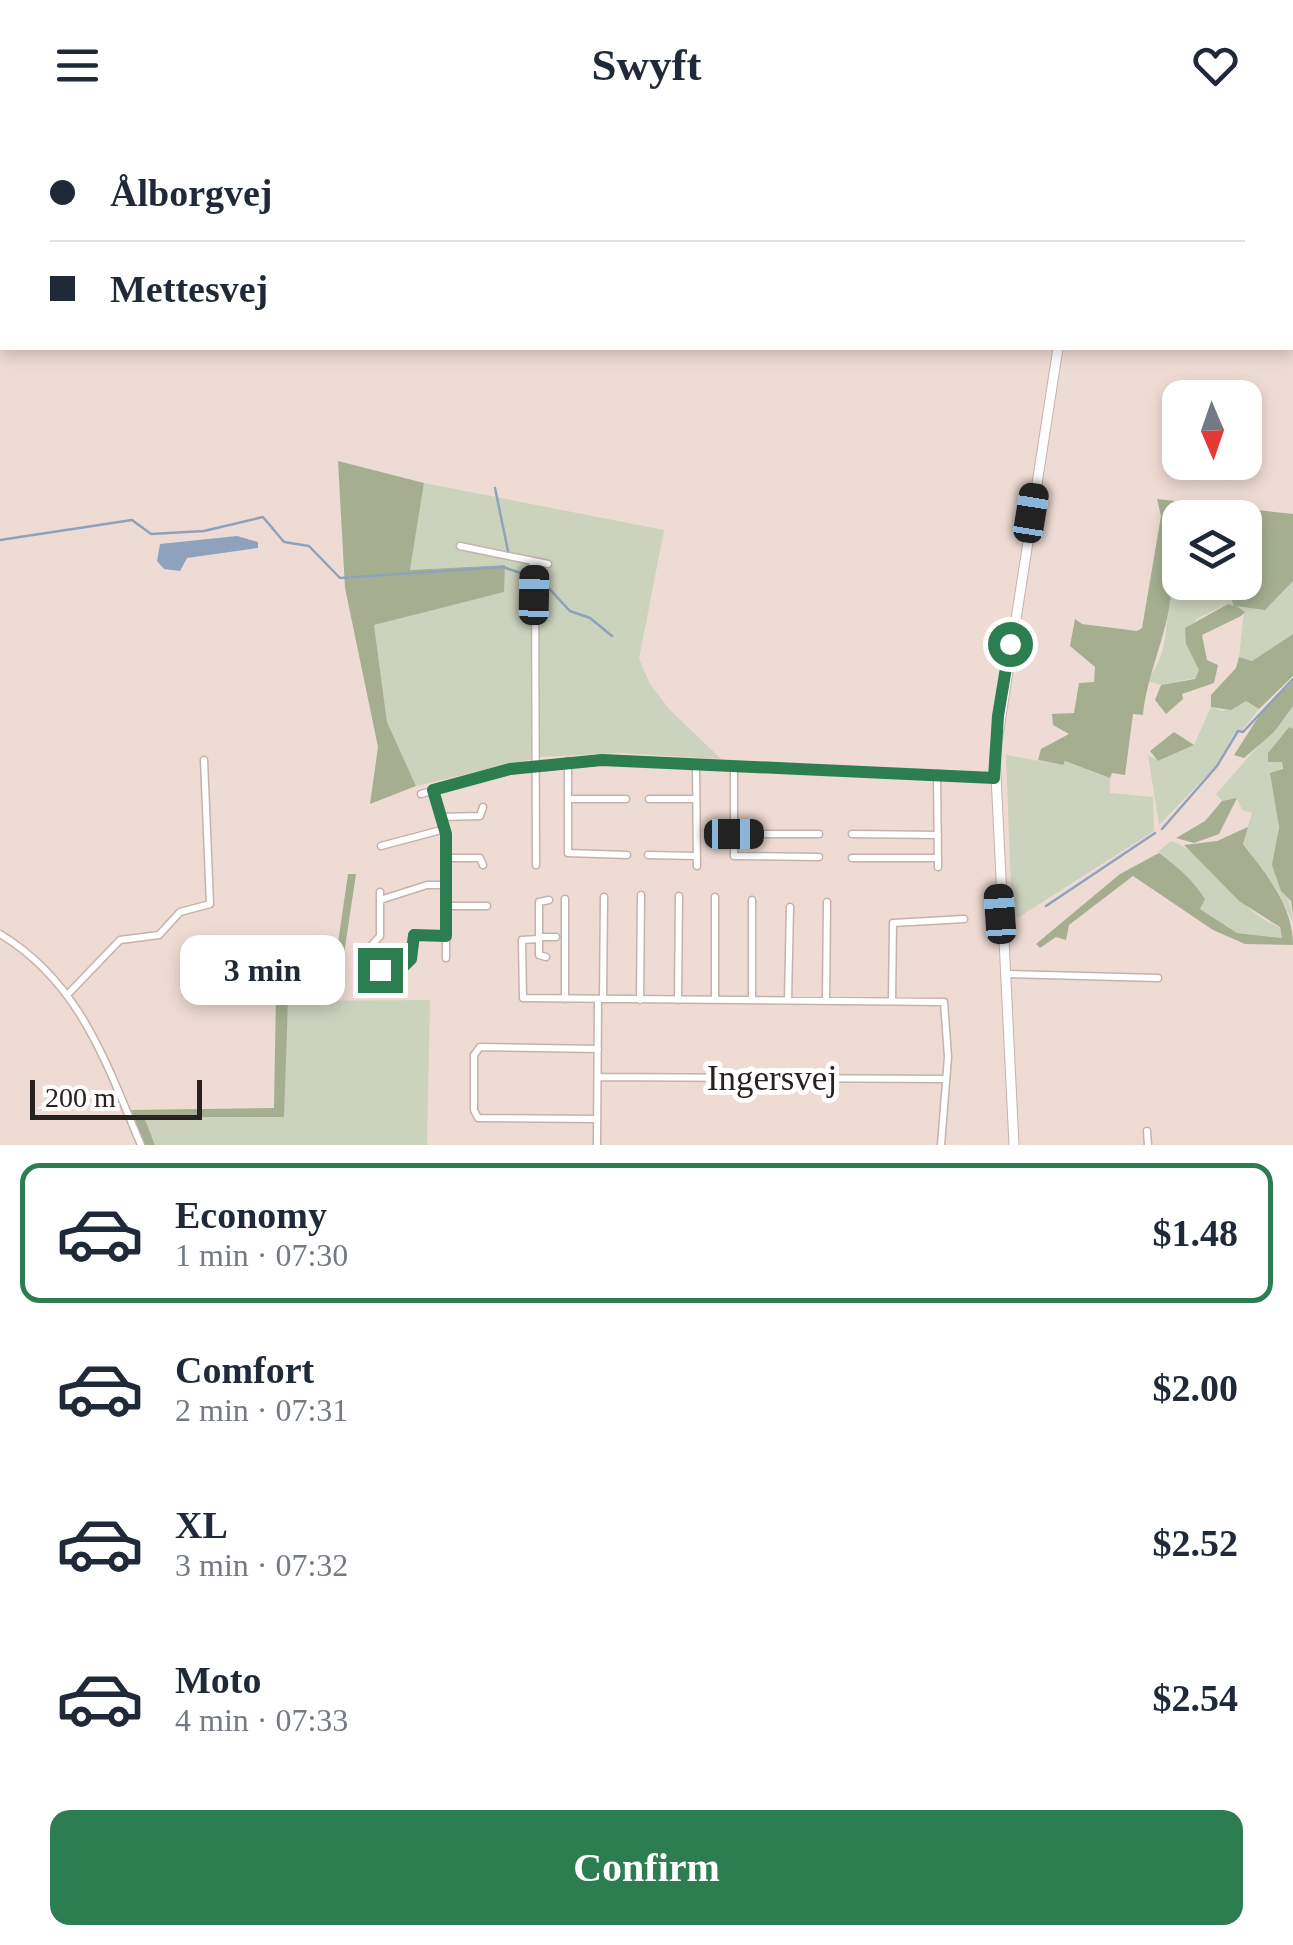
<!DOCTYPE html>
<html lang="en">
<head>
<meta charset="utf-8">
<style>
	body { margin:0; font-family:Georgia,serif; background:#f6f6f7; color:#1f2937; height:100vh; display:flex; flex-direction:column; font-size:38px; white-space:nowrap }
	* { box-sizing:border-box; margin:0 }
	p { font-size:32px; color:#747a83 }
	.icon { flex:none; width:55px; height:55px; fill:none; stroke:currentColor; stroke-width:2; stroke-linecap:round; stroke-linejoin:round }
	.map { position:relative; height:1015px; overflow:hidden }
	.panel { display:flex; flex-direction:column; background:#fff; flex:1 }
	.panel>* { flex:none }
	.hud { position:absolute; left:0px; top:0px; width:1295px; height:220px; box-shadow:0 5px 15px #0003; display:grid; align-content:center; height:220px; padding:0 50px; background:#fff }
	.needle { width:65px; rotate:178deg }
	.controls { position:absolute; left:1162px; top:250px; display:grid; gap:20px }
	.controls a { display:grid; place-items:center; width:100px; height:100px; border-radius:20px; background:#fff; box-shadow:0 5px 15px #0003; font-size:50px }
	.scale { position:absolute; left:30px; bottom:25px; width:172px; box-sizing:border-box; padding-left:10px; border:5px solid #28211f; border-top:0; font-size:28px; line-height:35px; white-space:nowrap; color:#28211f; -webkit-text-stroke:8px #fff; paint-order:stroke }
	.end { position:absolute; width:45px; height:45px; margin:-22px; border:12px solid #2c7e50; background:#fff; box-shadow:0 0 0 5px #fff }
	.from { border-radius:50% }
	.bubble { position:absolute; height:70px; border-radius:20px; background:#fff; box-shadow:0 5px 15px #0003; font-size:32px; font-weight:600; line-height:70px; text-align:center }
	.car { position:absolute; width:30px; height:60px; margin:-30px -15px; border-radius:12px; box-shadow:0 0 8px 2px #0007; background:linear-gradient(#222 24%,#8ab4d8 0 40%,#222 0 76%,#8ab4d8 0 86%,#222 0) }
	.hud b { display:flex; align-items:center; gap:35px; height:95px; font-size:38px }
	.hud b+b { border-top:2px solid #e0e1e3 }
	.hud i { width:25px; height:25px; background:#1f2937 }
	ul { padding:18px 0 0; list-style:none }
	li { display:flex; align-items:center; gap:30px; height:140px; margin:0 20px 15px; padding:0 30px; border:5px solid transparent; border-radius:20px }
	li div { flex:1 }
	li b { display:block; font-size:38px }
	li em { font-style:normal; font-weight:600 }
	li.active { border-color:#2c7e50 }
	li>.icon { width:90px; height:90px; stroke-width:1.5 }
	.primary-button { display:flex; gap:20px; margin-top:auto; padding:20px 50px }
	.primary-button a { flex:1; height:115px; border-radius:20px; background:#2c7e50; color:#fff; font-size:40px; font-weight:600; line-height:115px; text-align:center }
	header { display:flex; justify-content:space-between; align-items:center; height:130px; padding:0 50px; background:#fff; font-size:45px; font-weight:600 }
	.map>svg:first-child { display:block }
	.green { fill:#ccd3bd }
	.forest { fill:#a5af90 }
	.water { fill:#8ea2bd }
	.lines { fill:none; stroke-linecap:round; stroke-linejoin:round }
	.stream { stroke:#8ea2bd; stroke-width:2.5 }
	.minor-casing { stroke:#c5b2ac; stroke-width:9 }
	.secondary-casing { stroke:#c5b2ac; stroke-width:11 }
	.minor { stroke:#fff; stroke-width:6 }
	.secondary { stroke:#fff; stroke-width:9 }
	.route { stroke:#2c7e50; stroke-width:12 }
	.labels { text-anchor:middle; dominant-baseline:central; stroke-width:10; stroke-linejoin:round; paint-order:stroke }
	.street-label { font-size:35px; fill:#28211f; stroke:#fff }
</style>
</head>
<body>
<header><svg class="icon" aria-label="menu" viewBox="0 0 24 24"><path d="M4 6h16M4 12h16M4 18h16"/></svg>Swyft<svg class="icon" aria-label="heart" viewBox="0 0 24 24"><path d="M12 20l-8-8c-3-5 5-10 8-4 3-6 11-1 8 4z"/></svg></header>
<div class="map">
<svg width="1293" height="1015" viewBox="0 0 1293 1015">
	<rect width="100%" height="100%" fill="#eedbd4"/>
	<path class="green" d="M 424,353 L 664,400 L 639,529 L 650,554 L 669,579 L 721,629 L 620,623 L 541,627 L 416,656 L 387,592 L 374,495 L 504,461 L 504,435 L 410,440 Z
		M 1180,410 L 1180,452 L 1243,453 L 1232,471 L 1277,468 L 1293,451 L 1293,504 L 1252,531 L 1239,527 L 1244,482 L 1227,474 L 1196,489 L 1186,514 L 1199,540 L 1195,548 L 1161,555 L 1147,551 C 1182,509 1156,444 1180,410 Z
		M 1246,571 L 1259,579 L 1242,600 L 1235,602 L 1216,636 L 1159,695 L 1148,625 L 1159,631 L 1194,615 L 1211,577 L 1222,581 Z
		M 1293,576 L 1293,599 L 1289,597 L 1268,623 L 1268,631 L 1282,632 L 1276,729 C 1278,752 1292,769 1293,793 L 1278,762 L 1243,713 L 1252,683 L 1242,680 L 1237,668 L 1222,671 L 1216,664 Z
		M 1006,625 L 1062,635 L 1064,631 L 1110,648 L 1110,663 L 1153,667 L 1154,701 L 1019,787 L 1012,786 Z
		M 1171,711 C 1204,720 1237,781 1279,797 L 1283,808 L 1237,803 L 1199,779 L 1205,769 C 1192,749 1177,736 1158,722 Z
		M 430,870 L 427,1015 L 155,1015 L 143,987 L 283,986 L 288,871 Z"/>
	<path class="forest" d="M 338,331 L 424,353 L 410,440 L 505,435 L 504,462 L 374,495 L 387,592 L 416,656 L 370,674 L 378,617 L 345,458 Z
		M 1157,369 L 1293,384 L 1293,451 L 1265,480 L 1236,476 L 1245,482 L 1241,486 L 1202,505 L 1207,530 L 1218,535 L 1214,553 L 1182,564 L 1183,569 L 1166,584 L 1155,570 L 1161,555 L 1195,549 L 1199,540 L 1186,514 L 1185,498 L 1228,474 L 1234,476 L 1232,471 L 1251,437 L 1245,421 L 1245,388 L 1180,388 C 1180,408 1176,407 1170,424 C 1166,435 1172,452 1171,463 C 1167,507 1147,543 1143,585 L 1133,584 L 1125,645 L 1112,643 L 1110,648 L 1065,631 L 1063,635 L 1038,630 L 1041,619 L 1069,604 L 1053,595 L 1052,584 L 1074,583 L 1079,553 L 1094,552 L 1095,537 L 1070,516 L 1075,489 L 1082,494 L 1137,501 L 1142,498 L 1161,386 Z
		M 1293,504 L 1293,546 L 1259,579 L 1246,571 L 1231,580 L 1211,577 L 1211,565 L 1236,538 L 1239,527 L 1252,531 Z
		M 1293,551 L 1293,576 L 1274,602 L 1244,628 L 1234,625 L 1261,583 Z
		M 1289,597 L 1293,599 L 1293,786 L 1291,771 L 1281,761 L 1272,735 L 1279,697 L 1270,643 L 1283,639 L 1282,632 L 1268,632 L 1268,623 Z
		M 1174,602 L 1194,615 L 1158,631 L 1150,621 Z
		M 1237,668 L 1219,704 L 1194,713 L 1176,708 L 1205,691 L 1222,671 Z
		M 1248,697 L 1243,714 C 1267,745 1293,776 1293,815 L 1245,814 L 1213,800 L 1133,746 L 1069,795 L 1066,810 L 1056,807 L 1040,818 L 1036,814 L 1120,744 L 1159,723 C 1178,737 1192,749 1205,769 L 1200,779 L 1237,803 L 1282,808 L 1280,797 L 1239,771 L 1184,715 L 1217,711 Z
		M 348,744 L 356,744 L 337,871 L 288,871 L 284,987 L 144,987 L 155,1015 L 145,1015 L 129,980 L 274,978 L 276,863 L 331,861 Z"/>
	<path class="water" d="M 237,406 L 258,412 L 258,418 L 187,428 L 180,441 L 164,439 L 157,431 L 160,414 Z"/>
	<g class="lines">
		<path class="stream" d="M 448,0 L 448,2
			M 495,358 L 508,421
			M 0,410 L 132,390 L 151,404 L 204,401 L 263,387 L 284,412 L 309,416 L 340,448 L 503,437 L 529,446
			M 542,451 L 570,481 L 590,488 L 612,506
			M 1162,699 L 1217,636 L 1238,601 L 1243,602 L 1293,549
			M 1046,776 L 1155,703"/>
		<g class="minor-casing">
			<path id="minor" d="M 460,416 L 548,434
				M 531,431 L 535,438 L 536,735
				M 568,631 L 568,723 L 627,725
				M 696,634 L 697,736
				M 734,636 L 734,726 L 819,727
				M 937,645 L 938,737
				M 433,661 L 446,704 L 446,828
				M 421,664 L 510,639 L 601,629 L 994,648
				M 568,669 L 626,669
				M 649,669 L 696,669
				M 441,687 L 480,686 L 483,677
				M 734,704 L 819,704
				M 852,704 L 938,705
				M 381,716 L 445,699
				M 648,725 L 697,726
				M 446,728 L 480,728 L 483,735
				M 852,728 L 938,728
				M 380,762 L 380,806 L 371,816 L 380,840 L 400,840 L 411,829 L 414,805 L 446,805
				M 715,767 L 715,870
				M 380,770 L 427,755 L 446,755
				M 446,776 L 487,776
				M 0,804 C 80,852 106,933 141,1015
				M 539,807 L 556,807
				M 539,809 L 539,772 L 549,770
				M 546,827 L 539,825 L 539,809 L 522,810 L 523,868 L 944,872 L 948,927 L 941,1015
				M 1006,844 L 1158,848
				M 69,863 L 120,810 L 159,805 L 180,782 L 210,774 L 204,630
				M 565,869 L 565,769
				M 603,869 L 604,767
				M 640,870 L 641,765
				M 678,870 L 679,766
				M 752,870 L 752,770
				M 788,870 L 790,777
				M 826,871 L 827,772
				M 892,871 L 893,793 L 964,789
				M 598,947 L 946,949
				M 597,989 L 478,988 L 474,980 L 474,925 L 480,917 L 598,919
				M 1147,1001 L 1148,1015
				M 597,1015 L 598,869"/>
		</g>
		<g class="secondary-casing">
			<path id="secondary" d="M 1100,2 L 1101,0
				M 1014,1015 L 995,625 L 1058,218"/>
		</g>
		<use href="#minor" class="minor"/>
		<use href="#secondary" class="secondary"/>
	</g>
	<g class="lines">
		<path class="route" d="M 380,840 L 400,840 L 411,829 L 414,805 L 446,806 L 446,704 L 433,660 L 510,639 L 602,630 L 994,648 L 998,586 L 1010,514"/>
	</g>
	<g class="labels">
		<g class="street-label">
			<text x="772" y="948">Ingersvej</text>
		</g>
	</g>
</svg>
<div class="controls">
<a><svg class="needle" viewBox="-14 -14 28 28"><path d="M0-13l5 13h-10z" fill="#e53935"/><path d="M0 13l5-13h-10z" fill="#747a83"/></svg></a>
<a><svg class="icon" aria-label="layers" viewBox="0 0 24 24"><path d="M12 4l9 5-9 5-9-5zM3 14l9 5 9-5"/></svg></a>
</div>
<div class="scale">200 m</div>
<i class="end from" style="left:1010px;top:514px"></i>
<i class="end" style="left:380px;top:840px"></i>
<div class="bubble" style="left:180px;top:805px;width:165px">3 min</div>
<i class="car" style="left:1031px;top:383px;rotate:9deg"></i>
<i class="car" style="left:534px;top:465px;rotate:1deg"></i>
<i class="car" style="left:734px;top:704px;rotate:90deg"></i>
<i class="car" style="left:1000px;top:784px;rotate:356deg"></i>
<div class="hud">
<b><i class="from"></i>Ålborgvej</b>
<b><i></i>Mettesvej</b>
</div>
</div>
<section class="panel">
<ul>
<li class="active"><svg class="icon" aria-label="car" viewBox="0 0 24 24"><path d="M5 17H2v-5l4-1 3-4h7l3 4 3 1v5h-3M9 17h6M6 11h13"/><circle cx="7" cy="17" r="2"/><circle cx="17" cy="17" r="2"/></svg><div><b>Economy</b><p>1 min · 07:30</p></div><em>$1.48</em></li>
<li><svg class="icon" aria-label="car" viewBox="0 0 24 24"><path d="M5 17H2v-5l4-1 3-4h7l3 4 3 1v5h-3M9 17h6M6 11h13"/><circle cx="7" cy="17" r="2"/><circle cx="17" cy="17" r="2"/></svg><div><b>Comfort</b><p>2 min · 07:31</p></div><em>$2.00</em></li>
<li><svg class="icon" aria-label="car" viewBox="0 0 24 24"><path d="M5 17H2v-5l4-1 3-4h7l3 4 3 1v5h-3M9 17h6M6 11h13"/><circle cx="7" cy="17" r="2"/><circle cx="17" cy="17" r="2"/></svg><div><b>XL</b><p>3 min · 07:32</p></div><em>$2.52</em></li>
<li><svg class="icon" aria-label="car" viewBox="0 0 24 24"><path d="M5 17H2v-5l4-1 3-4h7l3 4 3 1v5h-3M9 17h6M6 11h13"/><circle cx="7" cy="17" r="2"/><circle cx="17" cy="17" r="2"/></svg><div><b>Moto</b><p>4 min · 07:33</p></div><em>$2.54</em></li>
</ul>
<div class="primary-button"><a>Confirm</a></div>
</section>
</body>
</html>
